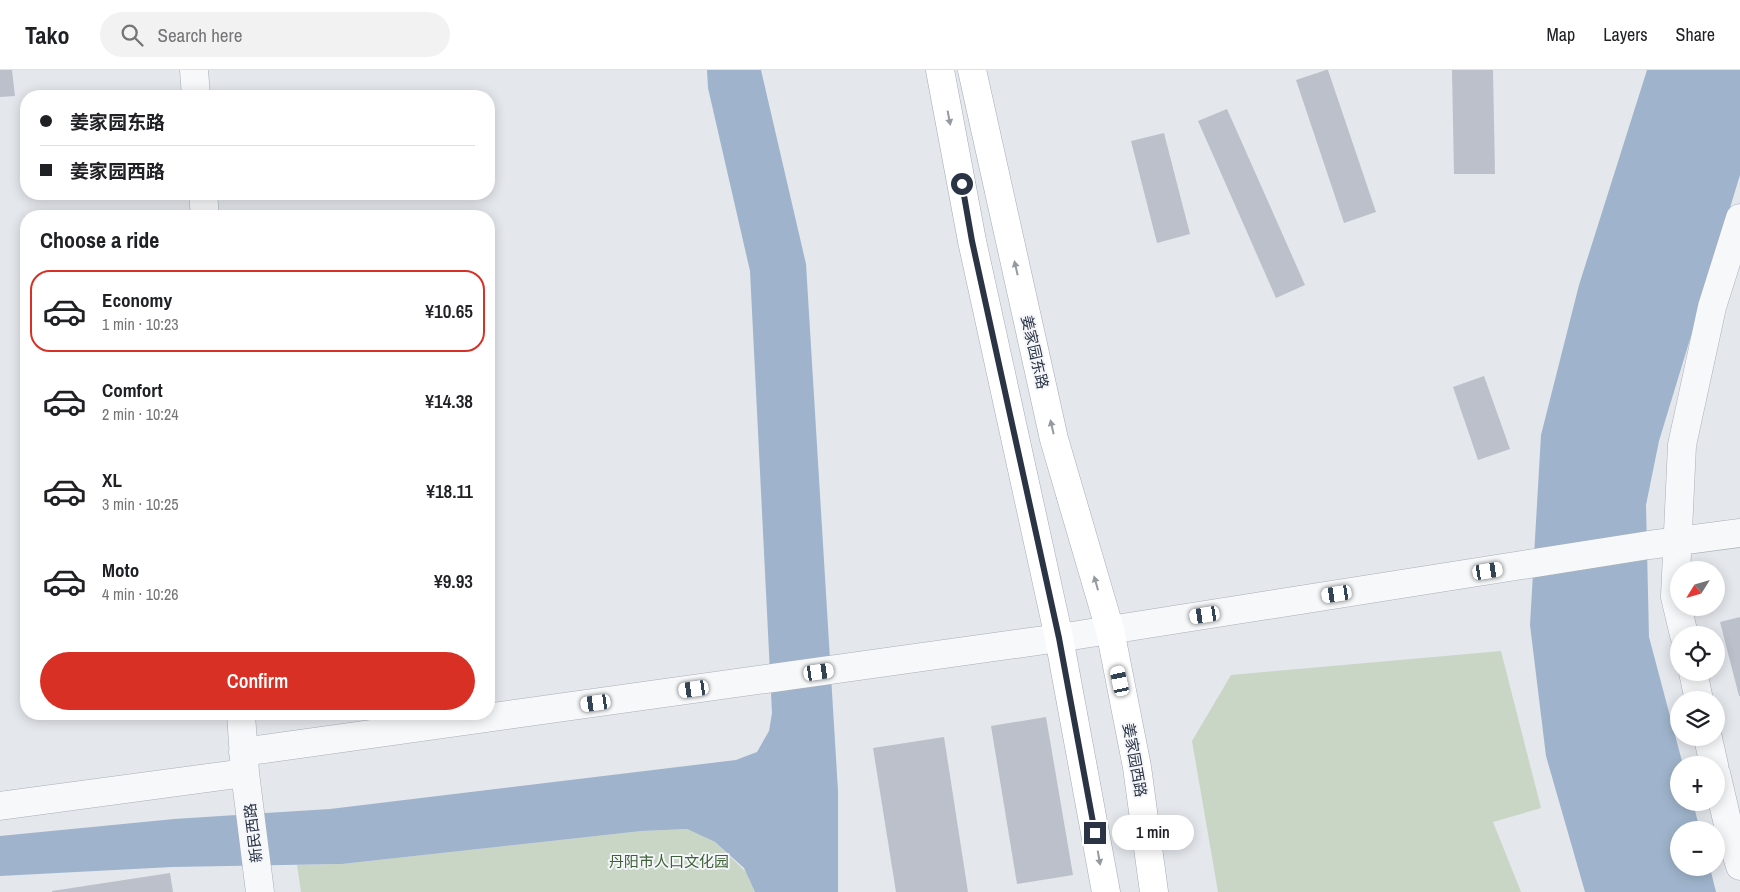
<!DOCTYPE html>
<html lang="en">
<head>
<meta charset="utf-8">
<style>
	body { margin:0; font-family:"Archivo Narrow","Noto Sans SC",sans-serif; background:#f2f2f2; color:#202124; height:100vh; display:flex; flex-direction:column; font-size:19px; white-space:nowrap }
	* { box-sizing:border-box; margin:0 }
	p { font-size:16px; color:#757577 }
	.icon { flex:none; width:28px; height:28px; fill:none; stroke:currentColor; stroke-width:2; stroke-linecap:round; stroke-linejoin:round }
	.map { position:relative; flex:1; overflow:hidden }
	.drawer { position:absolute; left:20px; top:140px; width:475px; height:510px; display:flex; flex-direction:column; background:#fff; border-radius:20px; box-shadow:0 2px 12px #0003 }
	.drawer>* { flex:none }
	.hud { position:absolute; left:20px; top:20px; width:475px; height:110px; border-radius:20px; box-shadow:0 2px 12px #0003; display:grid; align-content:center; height:110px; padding:0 20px; background:#fff }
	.needle { width:32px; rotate:233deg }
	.tools { position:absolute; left:1670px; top:491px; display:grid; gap:10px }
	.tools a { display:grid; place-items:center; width:55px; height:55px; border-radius:50%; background:#fff; box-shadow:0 2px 12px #0003; font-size:25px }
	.end { position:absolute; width:22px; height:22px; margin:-11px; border:6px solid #2b3445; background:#fff; box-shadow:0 0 0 2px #fff }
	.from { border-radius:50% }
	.bubble { position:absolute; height:35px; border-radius:18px; background:#fff; box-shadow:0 2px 12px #0003; font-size:16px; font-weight:600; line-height:35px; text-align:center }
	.car { position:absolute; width:15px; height:30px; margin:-15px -8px; border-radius:6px; box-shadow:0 0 4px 1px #0007; background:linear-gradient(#fff 24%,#345 0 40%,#fff 0 76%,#345 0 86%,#fff 0) }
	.hud b { display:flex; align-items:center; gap:18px; height:48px; font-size:19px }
	.hud b+b { border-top:1px solid #e0e0e0 }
	.hud i { width:12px; height:12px; background:#202124 }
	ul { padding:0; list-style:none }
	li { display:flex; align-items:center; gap:15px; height:82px; margin:0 10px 8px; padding:0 10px; border:2px solid transparent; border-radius:20px }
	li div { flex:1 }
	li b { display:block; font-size:19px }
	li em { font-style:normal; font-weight:600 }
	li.current { border-color:#d93025 }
	li>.icon { width:45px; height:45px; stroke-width:1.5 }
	h2 { padding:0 20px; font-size:22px; line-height:60px }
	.action { display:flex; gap:10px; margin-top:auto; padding:10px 20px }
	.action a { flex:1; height:58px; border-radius:30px; background:#d93025; color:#fff; font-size:20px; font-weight:600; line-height:58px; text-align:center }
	header { display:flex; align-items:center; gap:30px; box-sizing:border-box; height:70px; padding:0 25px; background:#fff; border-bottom:1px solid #e0e0e0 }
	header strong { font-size:24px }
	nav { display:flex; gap:28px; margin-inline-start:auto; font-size:18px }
	.search { width:350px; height:45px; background:#f2f2f2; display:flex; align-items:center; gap:12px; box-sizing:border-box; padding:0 18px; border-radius:28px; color:#757577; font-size:19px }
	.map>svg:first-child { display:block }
	.green { fill:#c9d6c5 }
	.water { fill:#9fb4cc }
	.building { fill:#bbc0ca }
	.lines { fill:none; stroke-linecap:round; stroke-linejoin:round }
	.minor-casing { stroke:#a9aeb7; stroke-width:29 }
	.major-casing { stroke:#a3abb8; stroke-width:29 }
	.minor { stroke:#f7f8fa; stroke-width:28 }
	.major { stroke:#fff; stroke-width:28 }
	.oneway { fill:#959aa2 }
	.route { stroke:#2b3445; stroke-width:6 }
	.labels { text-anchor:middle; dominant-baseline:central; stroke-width:4; stroke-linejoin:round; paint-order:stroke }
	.street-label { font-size:15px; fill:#2b3445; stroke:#f4f6f9 }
	.park-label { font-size:15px; fill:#3f6138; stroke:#f4f6f9 }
</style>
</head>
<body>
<header>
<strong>Tako</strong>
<div class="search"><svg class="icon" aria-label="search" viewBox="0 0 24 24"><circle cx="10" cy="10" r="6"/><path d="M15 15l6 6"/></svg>Search here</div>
<nav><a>Map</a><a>Layers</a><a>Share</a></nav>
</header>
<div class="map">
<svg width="1740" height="822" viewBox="0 0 1740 822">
	<rect width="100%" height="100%" fill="#e4e7ec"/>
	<path class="green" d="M 1501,581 L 1541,738 L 1493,752 L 1521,822 L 1218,822 L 1192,671 L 1231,605 Z
		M 687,759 L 715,772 L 746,802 L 755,822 L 301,822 L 297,795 L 342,794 L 642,761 Z"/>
	<path class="water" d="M 707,0 L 761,0 L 806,194 L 838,721 L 838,822 L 755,822 L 744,798 L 715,772 L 687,759 L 642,761 L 342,794 L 172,797 L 0,806 L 0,766 L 174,749 L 330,739 L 736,690 L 757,682 L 769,661 L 772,643 L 750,201 L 708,18 Z
		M 1647,0 L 1740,0 L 1740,105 L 1659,371 L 1646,435 L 1649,567 L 1683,695 L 1679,695 L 1679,732 L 1693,733 L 1700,760 L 1679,760 L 1679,798 L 1710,798 L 1716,822 L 1585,822 L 1546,686 L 1530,555 L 1541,365 L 1579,215 Z"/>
	<path class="building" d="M 0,0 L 12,0 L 15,26 L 0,27 Z
		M 1326,0 L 1328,0 L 1376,142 L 1344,153 L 1296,10 Z
		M 1452,0 L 1493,0 L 1495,104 L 1454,104 Z
		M 1227,39 L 1305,215 L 1276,228 L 1198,51 Z
		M 1164,63 L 1190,164 L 1157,173 L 1131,71 Z
		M 1484,306 L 1510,379 L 1478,390 L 1453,317 Z
		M 1740,547 L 1740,626 L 1739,626 L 1720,552 Z
		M 1046,647 L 1073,805 L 1017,814 L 991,656 Z
		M 944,667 L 968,822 L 896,822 L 873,678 Z
		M 170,803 L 173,822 L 52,822 L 52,821 Z"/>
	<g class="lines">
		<g class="minor-casing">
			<path id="minor" d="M 194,0 L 196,26
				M 203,124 L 205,146
				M 1684,565 L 1675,527 L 1682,375 L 1712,237 L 1740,148
				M 1693,602 L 1699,630
				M 241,644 L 245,703 L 260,822
				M 1708,668 L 1714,695
				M 243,682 L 1059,568 L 1649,475 L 1740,463
				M 1716,703 L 1730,763 L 1740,796
				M 0,736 L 245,703"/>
		</g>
		<g class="major-casing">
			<path id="major" d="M 940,0 L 972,171 L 1059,568 L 1106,822
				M 972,0 L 1054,369 L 1110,560 L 1137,697 L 1154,822"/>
		</g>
		<use href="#minor" class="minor"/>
		<use href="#major" class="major"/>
	</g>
	<defs><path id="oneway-solid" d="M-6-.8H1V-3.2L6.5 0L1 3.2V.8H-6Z" transform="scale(1.25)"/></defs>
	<g class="oneway">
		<use href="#oneway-solid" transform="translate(949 48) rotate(79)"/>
		<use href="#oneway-solid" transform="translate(1016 198) rotate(-103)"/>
		<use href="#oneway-solid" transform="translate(1052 357) rotate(-103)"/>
		<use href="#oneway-solid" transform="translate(1096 513) rotate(-106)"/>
		<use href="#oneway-solid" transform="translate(1099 788) rotate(80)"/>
	</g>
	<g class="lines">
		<path class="route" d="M 962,114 L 972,171 L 1059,568 L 1095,763"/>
	</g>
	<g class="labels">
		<g class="street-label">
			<text transform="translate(1035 282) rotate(77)">姜家园东路</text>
			<text transform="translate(1135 690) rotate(80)">姜家园西路</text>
			<text transform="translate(253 763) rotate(-97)">新民西路</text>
		</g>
		<g class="park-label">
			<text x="669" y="791">丹阳市人口文化园</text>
		</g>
	</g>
</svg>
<div class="tools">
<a><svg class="needle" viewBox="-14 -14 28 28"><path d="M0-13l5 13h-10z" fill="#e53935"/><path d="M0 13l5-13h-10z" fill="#757577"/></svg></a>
<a><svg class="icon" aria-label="locate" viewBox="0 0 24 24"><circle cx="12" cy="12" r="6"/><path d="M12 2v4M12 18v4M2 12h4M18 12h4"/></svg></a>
<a><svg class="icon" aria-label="layers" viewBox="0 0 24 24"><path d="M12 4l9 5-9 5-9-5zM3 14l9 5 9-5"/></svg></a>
<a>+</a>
<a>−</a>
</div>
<i class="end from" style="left:962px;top:114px"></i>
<i class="end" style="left:1095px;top:763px"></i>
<div class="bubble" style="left:1112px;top:745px;width:82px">1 min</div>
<i class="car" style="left:1488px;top:501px;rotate:81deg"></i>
<i class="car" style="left:1337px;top:524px;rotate:261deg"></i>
<i class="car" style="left:1205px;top:545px;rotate:261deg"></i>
<i class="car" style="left:819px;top:602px;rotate:82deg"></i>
<i class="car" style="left:1120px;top:611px;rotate:348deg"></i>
<i class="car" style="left:694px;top:619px;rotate:262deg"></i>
<i class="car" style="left:596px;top:633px;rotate:262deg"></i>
<div class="hud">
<b><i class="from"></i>姜家园东路</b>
<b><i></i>姜家园西路</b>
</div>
<section class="drawer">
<h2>Choose a ride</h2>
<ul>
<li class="current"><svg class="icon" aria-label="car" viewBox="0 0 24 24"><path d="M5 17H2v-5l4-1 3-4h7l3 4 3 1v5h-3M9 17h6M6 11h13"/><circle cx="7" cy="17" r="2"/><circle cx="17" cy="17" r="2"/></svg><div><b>Economy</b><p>1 min · 10:23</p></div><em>¥10.65</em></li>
<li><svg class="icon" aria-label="car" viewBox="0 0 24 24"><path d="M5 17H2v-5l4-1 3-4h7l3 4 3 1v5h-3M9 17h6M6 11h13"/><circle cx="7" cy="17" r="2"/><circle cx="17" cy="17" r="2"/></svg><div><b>Comfort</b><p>2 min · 10:24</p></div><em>¥14.38</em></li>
<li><svg class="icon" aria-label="car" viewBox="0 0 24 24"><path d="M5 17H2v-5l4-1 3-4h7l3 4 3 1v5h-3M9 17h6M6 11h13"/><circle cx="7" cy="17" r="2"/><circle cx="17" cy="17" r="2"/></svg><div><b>XL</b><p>3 min · 10:25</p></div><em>¥18.11</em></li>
<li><svg class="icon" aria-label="car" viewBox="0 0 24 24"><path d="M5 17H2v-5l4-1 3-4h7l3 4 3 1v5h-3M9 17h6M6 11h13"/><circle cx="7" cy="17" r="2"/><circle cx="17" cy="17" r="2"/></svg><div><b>Moto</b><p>4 min · 10:26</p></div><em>¥9.93</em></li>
</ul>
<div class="action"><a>Confirm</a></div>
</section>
</div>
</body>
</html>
